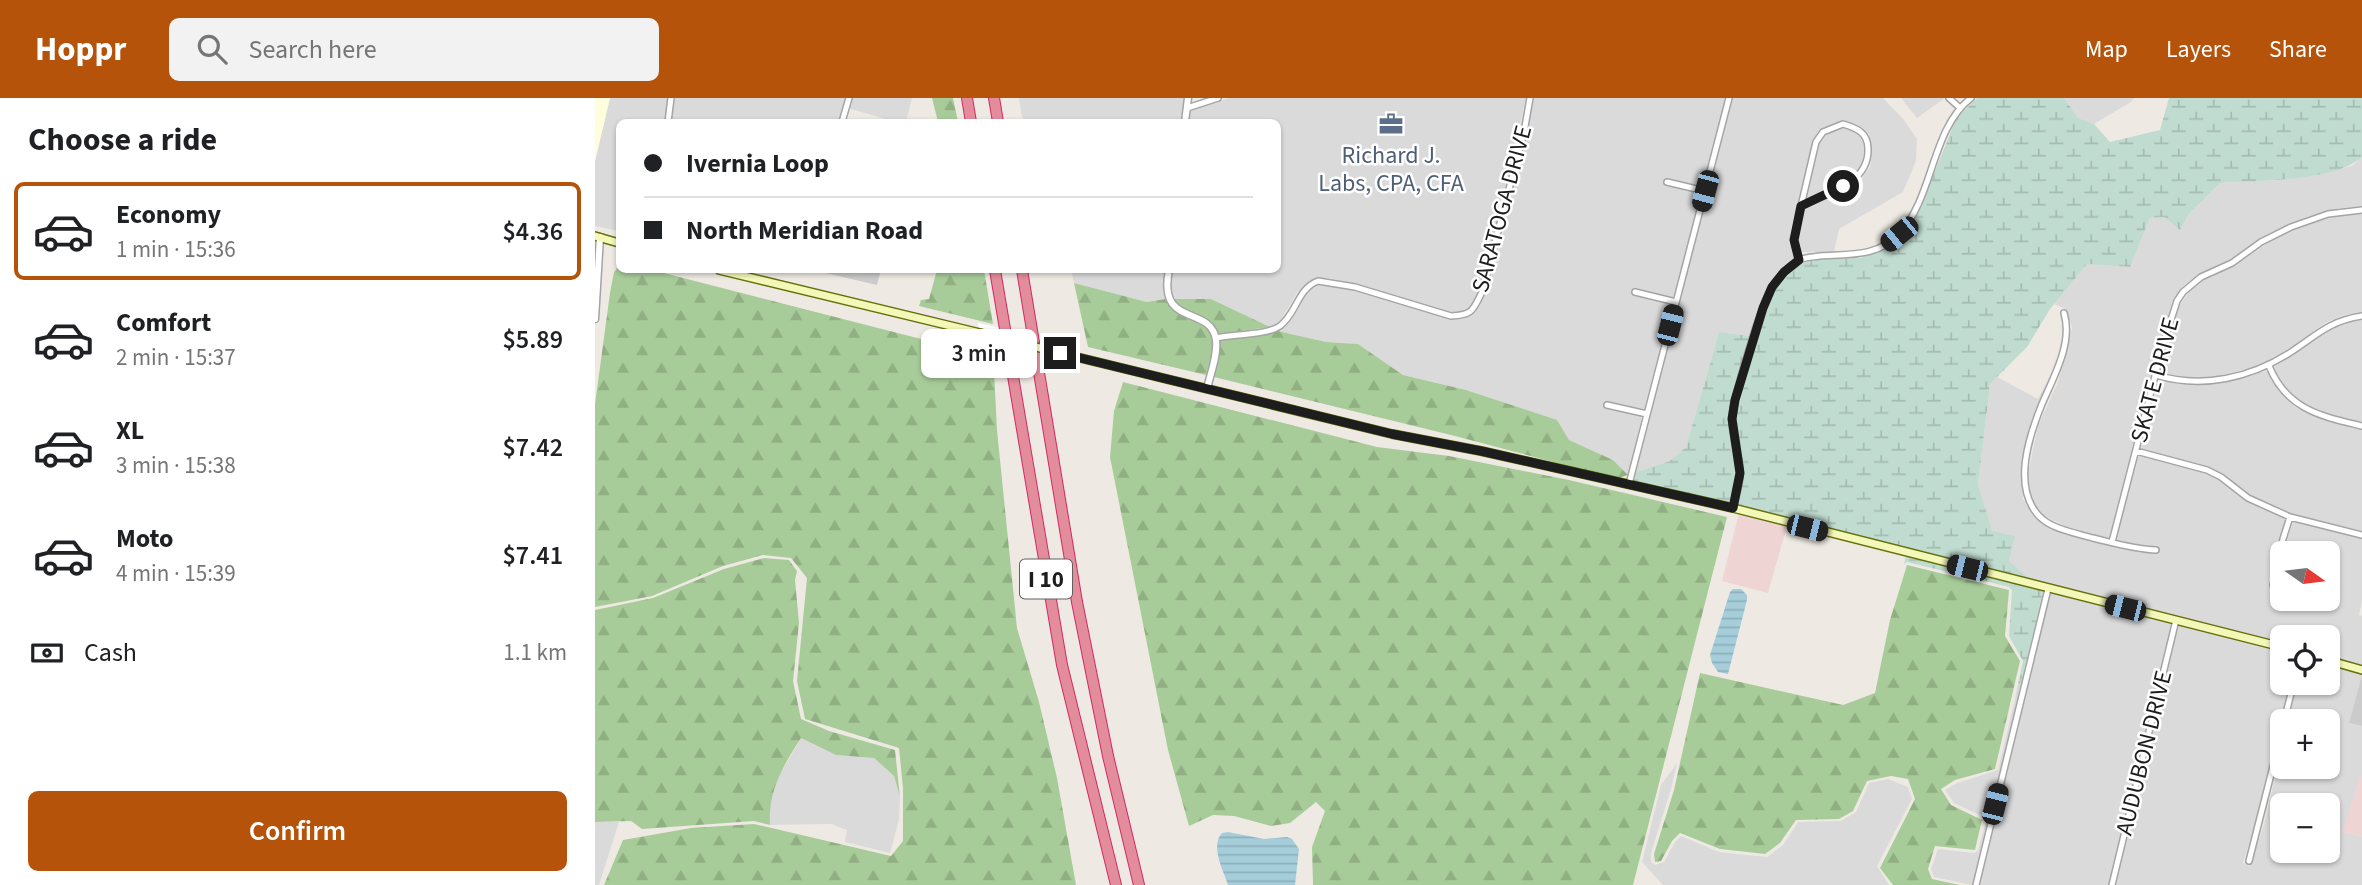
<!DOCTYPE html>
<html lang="en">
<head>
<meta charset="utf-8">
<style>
	body { margin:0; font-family:"Source Sans 3",sans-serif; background:#f2f2f2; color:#202124; height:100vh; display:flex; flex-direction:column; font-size:26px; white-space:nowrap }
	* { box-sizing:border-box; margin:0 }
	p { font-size:23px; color:#757577 }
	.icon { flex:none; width:38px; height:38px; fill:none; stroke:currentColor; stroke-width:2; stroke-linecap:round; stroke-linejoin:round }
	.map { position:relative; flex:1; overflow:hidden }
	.panel { display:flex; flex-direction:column; background:#fff; width:595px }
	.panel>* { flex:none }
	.banner { position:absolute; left:21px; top:21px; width:665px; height:154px; border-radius:10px; box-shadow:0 2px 5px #0004; display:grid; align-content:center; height:154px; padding:0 28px; background:#fff }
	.needle { width:46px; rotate:104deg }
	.fabs { position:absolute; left:1675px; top:443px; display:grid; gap:14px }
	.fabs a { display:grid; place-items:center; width:70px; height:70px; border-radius:10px; background:#fff; box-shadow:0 2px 5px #0004; font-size:35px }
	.end { position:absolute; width:32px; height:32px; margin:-16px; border:9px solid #1d1d1d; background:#fff; box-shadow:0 0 0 4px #fff }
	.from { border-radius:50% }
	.bubble { position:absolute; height:49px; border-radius:10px; background:#fff; box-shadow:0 2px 5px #0004; font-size:23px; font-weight:600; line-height:49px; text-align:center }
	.car { position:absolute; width:21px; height:42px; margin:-21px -10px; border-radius:9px; box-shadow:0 0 5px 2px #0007; background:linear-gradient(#222 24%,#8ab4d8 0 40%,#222 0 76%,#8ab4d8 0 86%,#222 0) }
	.banner b { display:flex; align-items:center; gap:24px; height:66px; font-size:26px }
	.banner b+b { border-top:2px solid #e0e0e0 }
	.banner i { width:18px; height:18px; background:#202124 }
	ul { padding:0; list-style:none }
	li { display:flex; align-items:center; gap:21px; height:98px; margin:0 14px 10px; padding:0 14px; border:4px solid transparent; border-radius:10px }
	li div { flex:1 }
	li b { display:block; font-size:26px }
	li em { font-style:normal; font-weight:600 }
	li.active { border-color:#b45309 }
	li>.icon { width:63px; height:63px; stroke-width:1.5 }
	h2 { padding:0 28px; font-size:32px; line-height:84px }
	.pay { display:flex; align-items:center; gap:18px; height:77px; padding:0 28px; font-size:26px }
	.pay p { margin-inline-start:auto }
	.action { display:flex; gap:14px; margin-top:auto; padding:14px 28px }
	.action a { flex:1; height:80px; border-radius:10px; background:#b45309; color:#fff; font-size:28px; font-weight:600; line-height:80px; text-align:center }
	header { display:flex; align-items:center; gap:42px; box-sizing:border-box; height:98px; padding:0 35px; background:#b45309; color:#fff }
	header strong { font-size:33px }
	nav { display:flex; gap:38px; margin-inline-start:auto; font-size:24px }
	.search { width:490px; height:63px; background:#f2f2f2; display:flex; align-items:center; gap:18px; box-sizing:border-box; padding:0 24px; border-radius:10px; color:#757577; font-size:26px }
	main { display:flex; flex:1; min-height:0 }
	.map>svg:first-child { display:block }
	.residential { fill:#dbdada; fill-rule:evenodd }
	.commercial { fill:#eed4d3 }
	.education { fill:#fefedc }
	.religious { fill:#cbcbcb }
	.forest { fill:url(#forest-firs) }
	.wetland { fill:url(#wetland-marsh) }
	.water { fill:url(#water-rules) }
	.pier { fill:#fff }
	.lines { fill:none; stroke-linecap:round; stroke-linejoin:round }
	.minor-casing { stroke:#a4a4a4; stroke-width:8 }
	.tertiary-casing { stroke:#a4a4a4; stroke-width:9 }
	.secondary-casing { stroke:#647008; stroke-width:10 }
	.motorway-casing { stroke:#d22a62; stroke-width:12 }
	.minor { stroke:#fff; stroke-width:5 }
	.tertiary { stroke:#fff; stroke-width:6 }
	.secondary { stroke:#f3f7b8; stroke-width:7 }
	.motorway { stroke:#e38d9c; stroke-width:10 }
	.secondary-bridge-casing { stroke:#647008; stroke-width:10; stroke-linecap:butt }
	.secondary-bridge { stroke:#f3f7b8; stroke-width:7 }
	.route { stroke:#1d1d1d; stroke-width:9 }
	.labels { text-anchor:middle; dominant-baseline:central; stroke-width:5; stroke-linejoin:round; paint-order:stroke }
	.shield { fill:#fff; stroke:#616161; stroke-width:2 }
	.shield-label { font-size:23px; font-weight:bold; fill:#1d1d1d }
	.service-label { font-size:24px; fill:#4e5e75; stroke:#fff }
	.street-label { font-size:24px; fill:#1d1d1d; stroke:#fff }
</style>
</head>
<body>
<header>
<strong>Hoppr</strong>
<div class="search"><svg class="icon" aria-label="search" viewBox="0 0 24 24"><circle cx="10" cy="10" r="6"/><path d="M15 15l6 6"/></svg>Search here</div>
<nav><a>Map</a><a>Layers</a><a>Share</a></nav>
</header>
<main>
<section class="panel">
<h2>Choose a ride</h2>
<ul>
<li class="active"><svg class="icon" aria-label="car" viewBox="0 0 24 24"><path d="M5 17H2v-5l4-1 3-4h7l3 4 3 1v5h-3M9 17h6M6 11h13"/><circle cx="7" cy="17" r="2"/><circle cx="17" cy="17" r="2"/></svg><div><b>Economy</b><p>1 min · 15:36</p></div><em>$4.36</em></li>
<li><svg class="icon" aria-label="car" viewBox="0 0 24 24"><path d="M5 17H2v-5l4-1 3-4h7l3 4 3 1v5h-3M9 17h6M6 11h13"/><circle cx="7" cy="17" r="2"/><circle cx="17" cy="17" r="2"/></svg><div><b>Comfort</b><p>2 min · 15:37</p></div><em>$5.89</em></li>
<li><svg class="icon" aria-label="car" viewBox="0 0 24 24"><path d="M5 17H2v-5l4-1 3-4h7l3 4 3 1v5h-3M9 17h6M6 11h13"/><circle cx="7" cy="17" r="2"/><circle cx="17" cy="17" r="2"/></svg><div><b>XL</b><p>3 min · 15:38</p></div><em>$7.42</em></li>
<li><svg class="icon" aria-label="car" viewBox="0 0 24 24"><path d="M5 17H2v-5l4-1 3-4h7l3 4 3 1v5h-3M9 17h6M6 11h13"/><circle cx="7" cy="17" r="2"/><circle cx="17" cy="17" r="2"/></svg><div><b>Moto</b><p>4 min · 15:39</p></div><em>$7.41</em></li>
</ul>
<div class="pay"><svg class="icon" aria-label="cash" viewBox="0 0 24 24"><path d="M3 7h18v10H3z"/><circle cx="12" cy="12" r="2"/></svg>Cash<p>1.1 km</p></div>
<div class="action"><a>Confirm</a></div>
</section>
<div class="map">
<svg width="1767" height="787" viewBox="0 0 1767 787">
	<defs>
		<pattern id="forest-firs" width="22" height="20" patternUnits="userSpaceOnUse" patternTransform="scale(1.75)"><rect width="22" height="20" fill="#a8cc99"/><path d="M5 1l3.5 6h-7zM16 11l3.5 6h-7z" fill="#90af83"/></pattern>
		<pattern id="wetland-marsh" width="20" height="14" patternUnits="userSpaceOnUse" patternTransform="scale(1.75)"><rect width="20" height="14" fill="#c0dbcf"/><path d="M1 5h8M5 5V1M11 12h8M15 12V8" fill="none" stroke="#a5bcb1"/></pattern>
		<pattern id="water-rules" width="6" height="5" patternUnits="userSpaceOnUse" patternTransform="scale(1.75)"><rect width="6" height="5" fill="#a5ceda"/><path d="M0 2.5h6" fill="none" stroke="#8eb0bb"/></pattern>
	</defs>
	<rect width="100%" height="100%" fill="#eeeae3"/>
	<path class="residential" d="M 15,0 L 317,0 L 311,24 L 301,24 L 249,9 L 244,24 L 24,24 L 24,133 L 0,128 L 0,63 Z
		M 424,0 L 589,0 L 586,24 L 431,24 L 427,19 Z
		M 634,0 L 931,0 L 898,142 L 883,195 L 890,198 L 906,144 L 932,35 L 939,0 L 1130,0 L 1107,89 L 1069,80 L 1068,86 L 1106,96 L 1078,200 L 1037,191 L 1036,197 L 1077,207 L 1049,311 L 1009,303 L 1008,309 L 1047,318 L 1033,377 L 1018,362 L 974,342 L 961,322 L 871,292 L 808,277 L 763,246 L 731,244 L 683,233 L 692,227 L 700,216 L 712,195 L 724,187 L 759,192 L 841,217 L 843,211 L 760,186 L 734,180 L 723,180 L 712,185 L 702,195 L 685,223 L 675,229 L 616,201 L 578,201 L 576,192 L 578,172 L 682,172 L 682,24 L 594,24 L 595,13 Z
		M 1138,0 L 1288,0 L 1309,22 L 1322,41 L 1321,63 L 1308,94 L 1244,131 L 1239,154 L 1206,154 L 1203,142 L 1204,132 L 1210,110 L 1266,82 L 1275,69 L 1277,55 L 1274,37 L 1262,27 L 1247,23 L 1225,32 L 1218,42 L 1196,131 L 1195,142 L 1200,161 L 1186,172 L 1173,187 L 1156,238 L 1124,234 L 1091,349 L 1075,363 L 1041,374 Z
		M 1306,0 L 1350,0 L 1322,20 Z
		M 1469,0 L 1539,0 L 1536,4 L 1499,26 L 1483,20 Z
		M 1248,30 L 1258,33 L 1267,39 L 1269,47 L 1268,66 L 1261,76 L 1212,101 L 1225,45 L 1231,36 Z
		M 1767,59 L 1767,108 L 1746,110 L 1714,118 L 1673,136 L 1635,162 L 1599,180 L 1589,187 L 1578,201 L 1564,246 L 1514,440 L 1472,429 L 1448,417 L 1436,400 L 1433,376 L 1443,328 L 1463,284 L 1477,230 L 1471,211 L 1459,206 L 1492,166 L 1535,169 L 1555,120 L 1569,119 L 1585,132 L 1594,116 L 1625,85 L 1683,82 L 1720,76 L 1757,68 Z
		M 1767,115 L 1767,215 L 1749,217 L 1730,225 L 1697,250 L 1664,268 L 1617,279 L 1583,279 L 1566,275 L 1582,212 L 1595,192 L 1608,182 L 1639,168 L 1677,142 L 1698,132 L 1734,119 Z
		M 476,172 L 570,172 L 568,193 L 570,201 L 552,204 L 479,185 Z
		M 1767,222 L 1767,324 L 1726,314 L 1704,303 L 1686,284 L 1678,270 L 1734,231 L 1745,226 Z
		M 1468,232 L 1455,282 L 1436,326 L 1426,375 L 1428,401 L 1442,421 L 1470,436 L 1535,452 L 1564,456 L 1564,449 L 1547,448 L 1521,442 L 1544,357 L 1610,375 L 1623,382 L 1651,403 L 1691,421 L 1677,468 L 1673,489 L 1681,491 L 1687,460 L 1687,500 L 1732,500 L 1732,455 L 1688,455 L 1698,424 L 1767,440 L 1767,503 L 1764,517 L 1767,518 L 1767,569 L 1733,558 L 1732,539 L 1687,539 L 1687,546 L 1437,483 L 1414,463 L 1397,434 L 1383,386 L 1395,286 L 1402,279 L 1443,301 L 1458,272 Z
		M 1672,273 L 1684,293 L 1699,308 L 1710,315 L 1735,324 L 1767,331 L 1767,433 L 1697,416 L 1655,397 L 1627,376 L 1613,369 L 1546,351 L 1564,281 L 1583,286 L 1618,286 Z
		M 1456,495 L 1576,525 L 1513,787 L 1385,787 Z
		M 1584,527 L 1687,553 L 1687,584 L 1695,585 L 1661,724 L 1648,765 L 1655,768 L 1669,726 L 1687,650 L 1687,668 L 1732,668 L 1732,623 L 1693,623 L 1703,585 L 1732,584 L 1733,565 L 1767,575 L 1754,625 L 1767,628 L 1767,678 L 1765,678 L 1748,734 L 1767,739 L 1767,787 L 1521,787 ZM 1687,707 L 1732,707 L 1732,752 L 1687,752 Z
		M 1430,570 L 1377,787 L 1339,779 L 1336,771 L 1343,751 L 1380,755 L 1383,752 L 1391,723 L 1389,719 L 1359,705 L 1350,692 L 1362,685 L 1403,672 L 1420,601 Z
		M 206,640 L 241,657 L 279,660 L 299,678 L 305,699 L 304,722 L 295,755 L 250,744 L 252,732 L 236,726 L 175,727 L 174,709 L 184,678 Z
		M 1082,665 L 1076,691 L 1056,755 L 1056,764 L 1060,767 L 1069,764 L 1080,744 L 1086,738 L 1124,754 L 1172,759 L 1188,747 L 1203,724 L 1246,723 L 1261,714 L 1274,685 L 1293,681 L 1313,689 L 1317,701 L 1282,768 L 1294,787 L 1068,787 L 1047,764 L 1066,687 Z
		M 0,724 L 24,724 L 4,787 L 0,787 Z"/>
	<path class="commercial" d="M 1144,415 L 1192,428 L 1173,495 L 1127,483 Z
		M 1765,677 L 1767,678 L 1767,739 L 1748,734 Z"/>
	<path class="education" d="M 0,0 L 15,0 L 0,63 Z"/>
	<path class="religious" d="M 218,172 L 286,172 L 282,187 Z
		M 1767,576 L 1767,628 L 1754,625 Z"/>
	<path class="forest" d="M 337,0 L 358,0 L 363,24 L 343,24 Z
		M 24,168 L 24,172 L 57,172 L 369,252 L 390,260 L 399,273 L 402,332 L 422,530 L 444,604 L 462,680 L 481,787 L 9,787 L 28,742 L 96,730 L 159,726 L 296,758 L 308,743 L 308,690 L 304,650 L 210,621 L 202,583 L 212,480 L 196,460 L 168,457 L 128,468 L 57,498 L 0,509 L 0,306 L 15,195 L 19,174 Z
		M 342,172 L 389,172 L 398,226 L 324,208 L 326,202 L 334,201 Z
		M 479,185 L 552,204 L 570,201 C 581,221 616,221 618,244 C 618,255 614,267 611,277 L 493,249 Z
		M 578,201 L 616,201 L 675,229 L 623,236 C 610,214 591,218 578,201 Z
		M 683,233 L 731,244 L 763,246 L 808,277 L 871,292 L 962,322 L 974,342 L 1018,362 L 1033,377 L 1023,380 L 992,373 L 860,338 L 619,279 L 625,243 C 644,238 665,240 683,233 Z
		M 528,284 L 782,349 L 854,358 L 974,382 L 1132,419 L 1038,787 L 718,787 L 717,749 L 730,713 L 721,704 L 695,725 L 676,728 L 639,718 L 618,717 L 594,728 L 573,652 L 515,359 L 519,313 Z
		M 169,460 L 194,462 L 202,473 L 200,482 L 204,525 L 198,583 L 206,621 L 234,633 L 300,652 L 305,699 L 299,678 L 279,660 L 241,657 L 206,640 C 188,668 173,693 175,727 L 159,723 L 47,731 L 36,723 L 0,724 L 0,512 L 58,500 L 129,471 Z
		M 1312,467 L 1414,492 L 1410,538 L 1425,563 L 1400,671 L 1360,682 L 1346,691 L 1356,707 L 1387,722 L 1380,752 L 1340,748 L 1333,771 L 1337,781 L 1365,787 L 1298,787 L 1285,770 L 1320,701 L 1313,681 L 1296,678 L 1272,683 L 1258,713 L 1244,721 L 1201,722 L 1185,745 L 1170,756 L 1125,751 L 1085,735 L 1077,743 L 1066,763 L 1060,764 L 1059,756 L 1079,692 L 1105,575 L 1248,607 L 1280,595 L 1295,522 Z"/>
	<path class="wetland" d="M 1382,0 L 1469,0 L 1483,20 L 1499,26 L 1515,44 L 1565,32 L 1574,0 L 1767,0 L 1767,59 C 1739,84 1663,82 1625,85 L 1594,116 L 1585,132 L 1569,119 L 1555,120 L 1535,169 L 1492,166 L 1455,211 L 1432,249 L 1395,286 L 1383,386 L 1397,433 L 1420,438 L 1414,463 L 1437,483 L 1142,408 L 1149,378 L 1141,321 L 1144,303 L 1172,211 L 1180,191 L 1192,176 L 1206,165 L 1217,162 L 1266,160 L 1292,151 L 1307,138 L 1320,119 L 1328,103 L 1361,21 Z
		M 1124,234 L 1156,238 L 1137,301 L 1134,321 L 1141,375 L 1135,406 L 1039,383 L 1041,374 L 1075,363 L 1091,349 Z
		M 1311,458 L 1448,493 L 1430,570 L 1420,601 L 1428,563 L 1414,538 L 1417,492 L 1414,489 L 1312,464 L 1309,466 Z"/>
	<path class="water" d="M 1138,491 L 1146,491 L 1152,497 L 1152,502 L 1133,576 L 1123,574 L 1117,565 L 1115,557 L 1135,494 Z
		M 633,734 L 669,741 L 692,739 L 697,741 L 704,751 L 700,787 L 633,787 C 628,772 615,748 627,735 Z"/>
	<path class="pier" d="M 383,225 L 463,243 L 467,267 L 386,247 Z"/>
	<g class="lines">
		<g class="minor-casing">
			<path id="minor" d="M 1354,0 L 1365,10
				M 592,10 L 623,0
				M 73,24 L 76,0
				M 247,24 L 254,0
				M 1248,26 C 1262,30 1273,35 1273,51 C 1274,86 1232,95 1206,108 L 1221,44 L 1228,34 Z
				M 1072,84 L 1110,93
				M 1204,162 L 1199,142 L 1206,108
				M 1040,194 L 1081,204
				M 1469,215 C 1478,245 1459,278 1447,306 C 1434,338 1417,389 1444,418 C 1456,431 1481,435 1498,440 C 1519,445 1539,451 1561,452
				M 621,240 C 639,236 672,237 685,228 C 702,215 702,191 723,183 L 760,189 L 856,218 C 878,217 878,212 887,194 L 929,34 L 935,0
				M 1674,268 C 1692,312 1726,318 1767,328
				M 1561,277 C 1607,291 1656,280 1696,254 C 1722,237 1734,223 1767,218
				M 1012,307 L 1052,316
				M 1541,353 L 1612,372 L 1626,379 L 1653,400 L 1695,419 L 1767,437
				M 1034,386 L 1134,0
				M 1138,410 C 1140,399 1146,386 1145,374 C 1144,356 1137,339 1137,321 C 1138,300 1166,206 1178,188 C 1184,179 1194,167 1204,162 C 1210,159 1218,159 1225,158 C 1254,156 1283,159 1304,136 C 1339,99 1336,31 1376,0
				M 1517,444 L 1568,247 L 1582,203 L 1588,194 L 1606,179 L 1637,165 L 1666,144 L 1696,129 L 1733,116 L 1767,112
				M 1678,487 L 1688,441 L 1695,419
				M 1689,623 L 1699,584
				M 1654,763 L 1687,633
				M 1381,787 L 1453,491
				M 1517,787 L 1581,522"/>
		</g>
		<g class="tertiary-casing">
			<path id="tertiary" d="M 590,24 L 593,0
				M 574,172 C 562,231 616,206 621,242 C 623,258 615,276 612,291
				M 0,221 L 5,139"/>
		</g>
		<g class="secondary-casing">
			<path id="secondary" d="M 0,138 L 24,145
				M 124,172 L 385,235
				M 465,255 L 797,336 L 886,353 L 1138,410 L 1687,549
				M 1732,562 L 1767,572"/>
		</g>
		<g class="motorway-casing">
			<path id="motorway" d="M 372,0 L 376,24
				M 399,0 L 403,24
				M 400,172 L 467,567 L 521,787
				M 427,172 L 482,504 L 513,658 L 544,787"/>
		</g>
		<use href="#minor" class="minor"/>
		<use href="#tertiary" class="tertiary"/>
		<use href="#secondary" class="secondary"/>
		<use href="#motorway" class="motorway"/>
		<g class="secondary-bridge-casing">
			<path id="secondary-bridge" d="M 385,235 L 465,255"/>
		</g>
		<use href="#secondary-bridge" class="secondary-bridge"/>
	</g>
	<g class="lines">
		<path class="route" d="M 465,255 L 797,336 L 886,353 L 1138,410 L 1145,375 L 1137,321 L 1140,302 L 1168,210 L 1177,189 L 1189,174 L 1204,162 L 1199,142 L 1206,108 L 1248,88"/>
	</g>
	<defs>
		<g id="office-bare" transform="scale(1.89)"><path d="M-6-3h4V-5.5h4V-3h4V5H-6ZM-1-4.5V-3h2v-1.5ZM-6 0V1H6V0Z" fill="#5c6f8a" stroke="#fff" stroke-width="2.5" paint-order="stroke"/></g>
	</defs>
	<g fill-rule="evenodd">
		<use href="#office-bare" x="796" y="26"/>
	</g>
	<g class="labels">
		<rect class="shield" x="425" y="461.5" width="52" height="39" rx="5"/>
		<g class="shield-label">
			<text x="451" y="481">I 10</text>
		</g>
		<g class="service-label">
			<text x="796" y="57">Richard J.<tspan x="796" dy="28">Labs, CPA, CFA</tspan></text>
		</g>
		<g class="street-label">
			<text transform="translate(907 111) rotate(-75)">SARATOGA DRIVE</text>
			<text transform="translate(1560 282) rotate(-75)">SKATE DRIVE</text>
			<text transform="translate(1549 655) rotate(-76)">AUDUBON DRIVE</text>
		</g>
	</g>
</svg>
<div class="fabs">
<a><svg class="needle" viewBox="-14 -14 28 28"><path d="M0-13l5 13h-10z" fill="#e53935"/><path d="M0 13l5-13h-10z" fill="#757577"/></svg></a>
<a><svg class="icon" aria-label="locate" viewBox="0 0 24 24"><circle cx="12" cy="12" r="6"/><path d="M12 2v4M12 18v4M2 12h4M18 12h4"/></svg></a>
<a>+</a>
<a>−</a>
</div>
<i class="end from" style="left:1248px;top:88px"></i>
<i class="end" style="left:465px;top:255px"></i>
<div class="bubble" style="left:326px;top:231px;width:116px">3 min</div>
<i class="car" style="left:1110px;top:93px;rotate:195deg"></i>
<i class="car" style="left:1304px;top:136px;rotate:231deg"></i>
<i class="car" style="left:1075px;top:227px;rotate:14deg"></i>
<i class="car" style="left:1212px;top:430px;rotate:104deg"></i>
<i class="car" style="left:1372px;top:470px;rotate:284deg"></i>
<i class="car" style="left:1530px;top:510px;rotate:284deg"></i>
<i class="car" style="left:1400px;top:706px;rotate:14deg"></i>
<div class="banner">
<b><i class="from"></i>Ivernia Loop</b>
<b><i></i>North Meridian Road</b>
</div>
</div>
</main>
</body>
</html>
